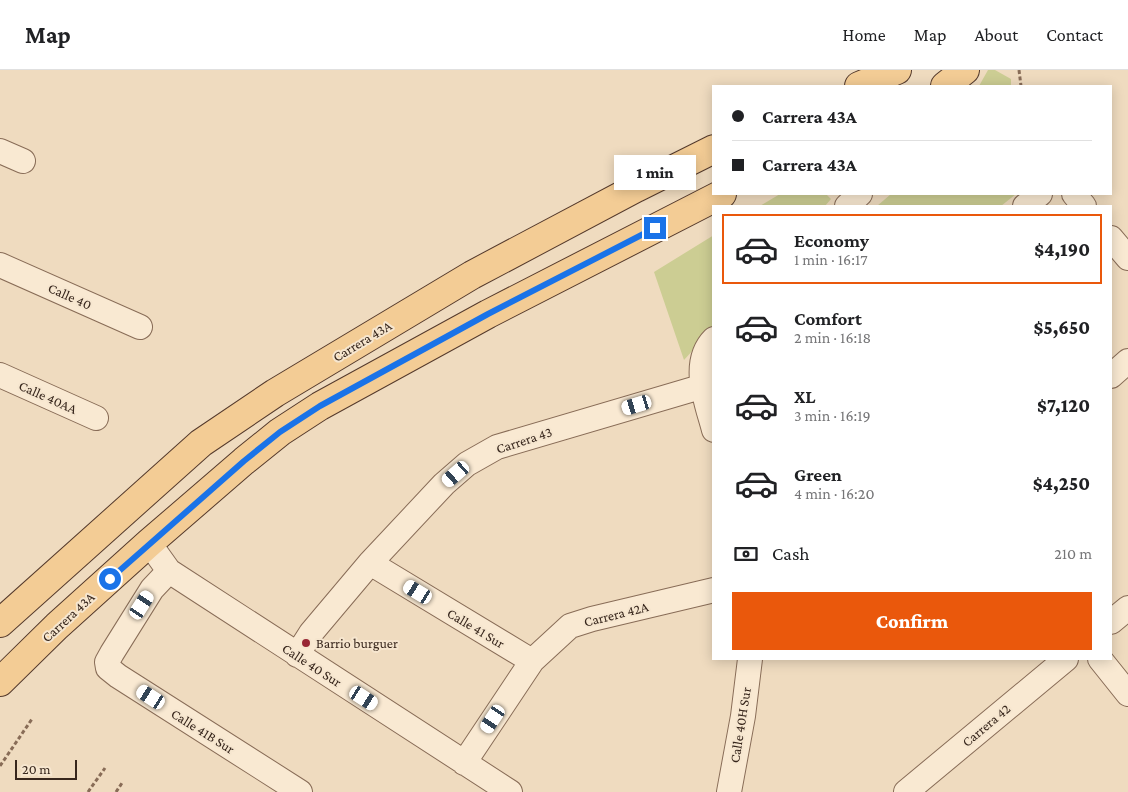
<!DOCTYPE html>
<html lang="en">
<head>
<meta charset="utf-8">
<style>
	body { margin:0; font-family:"Crimson Pro",serif; background:#f6f6f6; color:#202124; height:100vh; display:flex; flex-direction:column; font-size:19px; white-space:nowrap }
	* { box-sizing:border-box; margin:0 }
	p { font-size:16px; color:#757577 }
	.icon { flex:none; width:28px; height:28px; fill:none; stroke:currentColor; stroke-width:2; stroke-linecap:round; stroke-linejoin:round }
	.map { position:relative; flex:1; overflow:hidden }
	.details { position:absolute; left:712px; top:135px; width:400px; height:455px; display:flex; flex-direction:column; background:#fff; border-radius:0px; box-shadow:0 2px 12px #0003 }
	.details>* { flex:none }
	.hud { position:absolute; left:712px; top:15px; width:400px; height:110px; border-radius:0px; box-shadow:0 2px 12px #0003; display:grid; align-content:center; height:110px; padding:0 20px; background:#fff }
	.scale { position:absolute; left:15px; bottom:12px; width:62px; box-sizing:border-box; padding-left:5px; border:2px solid #37261c; border-top:0; font-size:14px; line-height:18px; white-space:nowrap; color:#37261c; -webkit-text-stroke:4px #f6e6cf; paint-order:stroke }
	.end { position:absolute; width:22px; height:22px; margin:-11px; border:6px solid #1a73e8; background:#fff; box-shadow:0 0 0 2px #fff }
	.from { border-radius:50% }
	.bubble { position:absolute; height:35px; border-radius:0px; background:#fff; box-shadow:0 2px 12px #0003; font-size:16px; font-weight:800; line-height:35px; text-align:center }
	.car { position:absolute; width:15px; height:30px; margin:-15px -8px; border-radius:6px; box-shadow:0 0 4px 1px #0007; background:linear-gradient(#fff 24%,#345 0 40%,#fff 0 76%,#345 0 86%,#fff 0) }
	.hud b { display:flex; align-items:center; gap:18px; height:48px; font-size:19px }
	.hud b+b { border-top:1px solid #e0e0e0 }
	.hud i { width:12px; height:12px; background:#202124 }
	ul { padding:9px 0 0; list-style:none }
	li { display:flex; align-items:center; gap:15px; height:70px; margin:0 10px 8px; padding:0 10px; border:2px solid transparent; border-radius:0px }
	li div { flex:1 }
	li b { display:block; font-size:19px }
	li em { font-style:normal; font-weight:800 }
	li.current { border-color:#ea580c }
	li>.icon { width:45px; height:45px; stroke-width:1.5 }
	.pay { display:flex; align-items:center; gap:12px; height:55px; padding:0 20px; font-size:19px }
	.pay p { margin-inline-start:auto }
	.button { display:flex; gap:10px; margin-top:auto; padding:10px 20px }
	.button a { flex:1; height:58px; border-radius:0px; background:#ea580c; color:#fff; font-size:20px; font-weight:800; line-height:58px; text-align:center }
	header { display:flex; align-items:center; gap:30px; box-sizing:border-box; height:70px; padding:0 25px; background:#fff; border-bottom:1px solid #e0e0e0 }
	header strong { font-size:24px }
	nav { display:flex; gap:28px; margin-inline-start:auto; font-size:18px }
	.map>svg:first-child { display:block }
	.green { fill:#cccd93 }
	.lines { fill:none; stroke-linecap:round; stroke-linejoin:round }
	.minor-casing { stroke:#886c57; stroke-width:26 }
	.primary-casing { stroke:#553a2c; stroke-width:30 }
	.path { stroke:#886c57; stroke-width:3; stroke-dasharray:4 2.5; stroke-linecap:butt }
	.minor { stroke:#f9e9d2; stroke-width:24 }
	.primary { stroke:#f3cc95; stroke-width:28 }
	.route { stroke:#1a73e8; stroke-width:6 }
	.poi-dot { fill:#982633; stroke:#f6e6cf; stroke-width:2 }
	.labels { text-anchor:middle; dominant-baseline:central; stroke-width:4; stroke-linejoin:round; paint-order:stroke }
	.street-label { font-size:14px; fill:#37261c; stroke:#f6e6cf }
	.poi-label { font-size:14px; fill:#37261c; stroke:#f6e6cf; text-anchor:start }
</style>
</head>
<body>
<header>
<strong>Map</strong>
<nav><a>Home</a><a>Map</a><a>About</a><a>Contact</a></nav>
</header>
<div class="map">
<svg width="1128" height="722" viewBox="0 0 1128 722">
	<rect width="100%" height="100%" fill="#efdbbf"/>
	<path class="green" d="M 988,0 L 995,0 L 1011,9 L 1011,16 L 979,16 Z
		M 780,124 L 826,124 L 831,129 L 825,136 L 760,136 Z
		M 891,124 L 1016,124 L 1001,136 L 877,136 Z
		M 714,165 L 714,257 L 684,290 L 654,202 Z"/>
	<g class="lines">
		<g class="minor-casing">
			<path id="minor" d="M 0,81 L 23,91
				M 1074,124 L 1084,136
				M 847,136 L 860,124
				M 1025,136 L 1040,124
				M 1111,168 L 1128,188
				M 0,195 L 140,257
				M 714,269 C 690,293 707,333 714,360
				M 0,305 L 96,348
				M 1111,306 L 1128,291
				M 149,473 L 169,501 L 510,722
				M 370,493 L 532,591
				M 169,501 L 152,519 L 112,583 L 107,592 L 108,598 L 118,606 L 300,722
				M 1111,552 L 1128,538
				M 297,585 L 311,563 L 370,493 L 444,414 L 467,394 L 497,377 L 714,313
				M 1100,589 L 1128,624
				M 464,693 L 532,591 L 570,556 L 592,549 L 714,520
				M 729,722 L 743,646 L 750,589
				M 906,722 L 1066,589"/>
		</g>
		<g class="primary-casing">
			<path id="primary" d="M 859,16 L 897,0
				M 945,16 L 965,0
				M 0,553 L 201,373 L 275,323 L 472,205 L 636,118 L 714,79
				M 0,612 L 57,556 L 149,473 L 244,391 L 280,362 L 320,336 L 488,244 L 722,124"/>
		</g>
		<path class="path" d="M 1019,0 L 1021,16
			M 0,696 L 32,649
			M 88,722 L 105,698
			M 116,722 L 122,713"/>
		<use href="#minor" class="minor"/>
		<use href="#primary" class="primary"/>
	</g>
	<g class="lines">
		<path class="route" d="M 110,509 L 244,391 L 280,362 L 320,336 L 488,244 L 655,158"/>
	</g>
	<circle class="poi-dot" cx="306" cy="573" r="5"/>
	<g class="labels">
		<g class="street-label">
			<text transform="translate(70 226) rotate(24)">Calle 40</text>
			<text transform="translate(362 271) rotate(-31)">Carrera 43A</text>
			<text transform="translate(48 327) rotate(24)">Calle 40AA</text>
			<text transform="translate(524 370) rotate(-18)">Carrera 43</text>
			<text transform="translate(616 544) rotate(-14)">Carrera 42A</text>
			<text transform="translate(68 547) rotate(-43)">Carrera 43A</text>
			<text transform="translate(476 558) rotate(31)">Calle 41 Sur</text>
			<text transform="translate(312 595) rotate(33)">Calle 40 Sur</text>
			<text transform="translate(740 655) rotate(-81)">Calle 40H Sur</text>
			<text transform="translate(986 655) rotate(-40)">Carrera 42</text>
			<text transform="translate(203 661) rotate(32)">Calle 41B Sur</text>
		</g>
		<g class="poi-label">
			<text x="316" y="573">Barrio burguer</text>
		</g>
	</g>
</svg>
<div class="scale">20 m</div>
<i class="end from" style="left:110px;top:509px"></i>
<i class="end" style="left:655px;top:158px"></i>
<div class="bubble" style="left:614px;top:85px;width:82px">1 min</div>
<i class="car" style="left:637px;top:335px;rotate:253deg"></i>
<i class="car" style="left:456px;top:404px;rotate:229deg"></i>
<i class="car" style="left:418px;top:522px;rotate:301deg"></i>
<i class="car" style="left:142px;top:535px;rotate:33deg"></i>
<i class="car" style="left:151px;top:627px;rotate:303deg"></i>
<i class="car" style="left:364px;top:628px;rotate:123deg"></i>
<i class="car" style="left:493px;top:649px;rotate:214deg"></i>
<div class="hud">
<b><i class="from"></i>Carrera 43A</b>
<b><i></i>Carrera 43A</b>
</div>
<section class="details">
<ul>
<li class="current"><svg class="icon" aria-label="car" viewBox="0 0 24 24"><path d="M5 17H2v-5l4-1 3-4h7l3 4 3 1v5h-3M9 17h6M6 11h13"/><circle cx="7" cy="17" r="2"/><circle cx="17" cy="17" r="2"/></svg><div><b>Economy</b><p>1 min · 16:17</p></div><em>$4,190</em></li>
<li><svg class="icon" aria-label="car" viewBox="0 0 24 24"><path d="M5 17H2v-5l4-1 3-4h7l3 4 3 1v5h-3M9 17h6M6 11h13"/><circle cx="7" cy="17" r="2"/><circle cx="17" cy="17" r="2"/></svg><div><b>Comfort</b><p>2 min · 16:18</p></div><em>$5,650</em></li>
<li><svg class="icon" aria-label="car" viewBox="0 0 24 24"><path d="M5 17H2v-5l4-1 3-4h7l3 4 3 1v5h-3M9 17h6M6 11h13"/><circle cx="7" cy="17" r="2"/><circle cx="17" cy="17" r="2"/></svg><div><b>XL</b><p>3 min · 16:19</p></div><em>$7,120</em></li>
<li><svg class="icon" aria-label="car" viewBox="0 0 24 24"><path d="M5 17H2v-5l4-1 3-4h7l3 4 3 1v5h-3M9 17h6M6 11h13"/><circle cx="7" cy="17" r="2"/><circle cx="17" cy="17" r="2"/></svg><div><b>Green</b><p>4 min · 16:20</p></div><em>$4,250</em></li>
</ul>
<div class="pay"><svg class="icon" aria-label="cash" viewBox="0 0 24 24"><path d="M3 7h18v10H3z"/><circle cx="12" cy="12" r="2"/></svg>Cash<p>210 m</p></div>
<div class="button"><a>Confirm</a></div>
</section>
</div>
</body>
</html>
